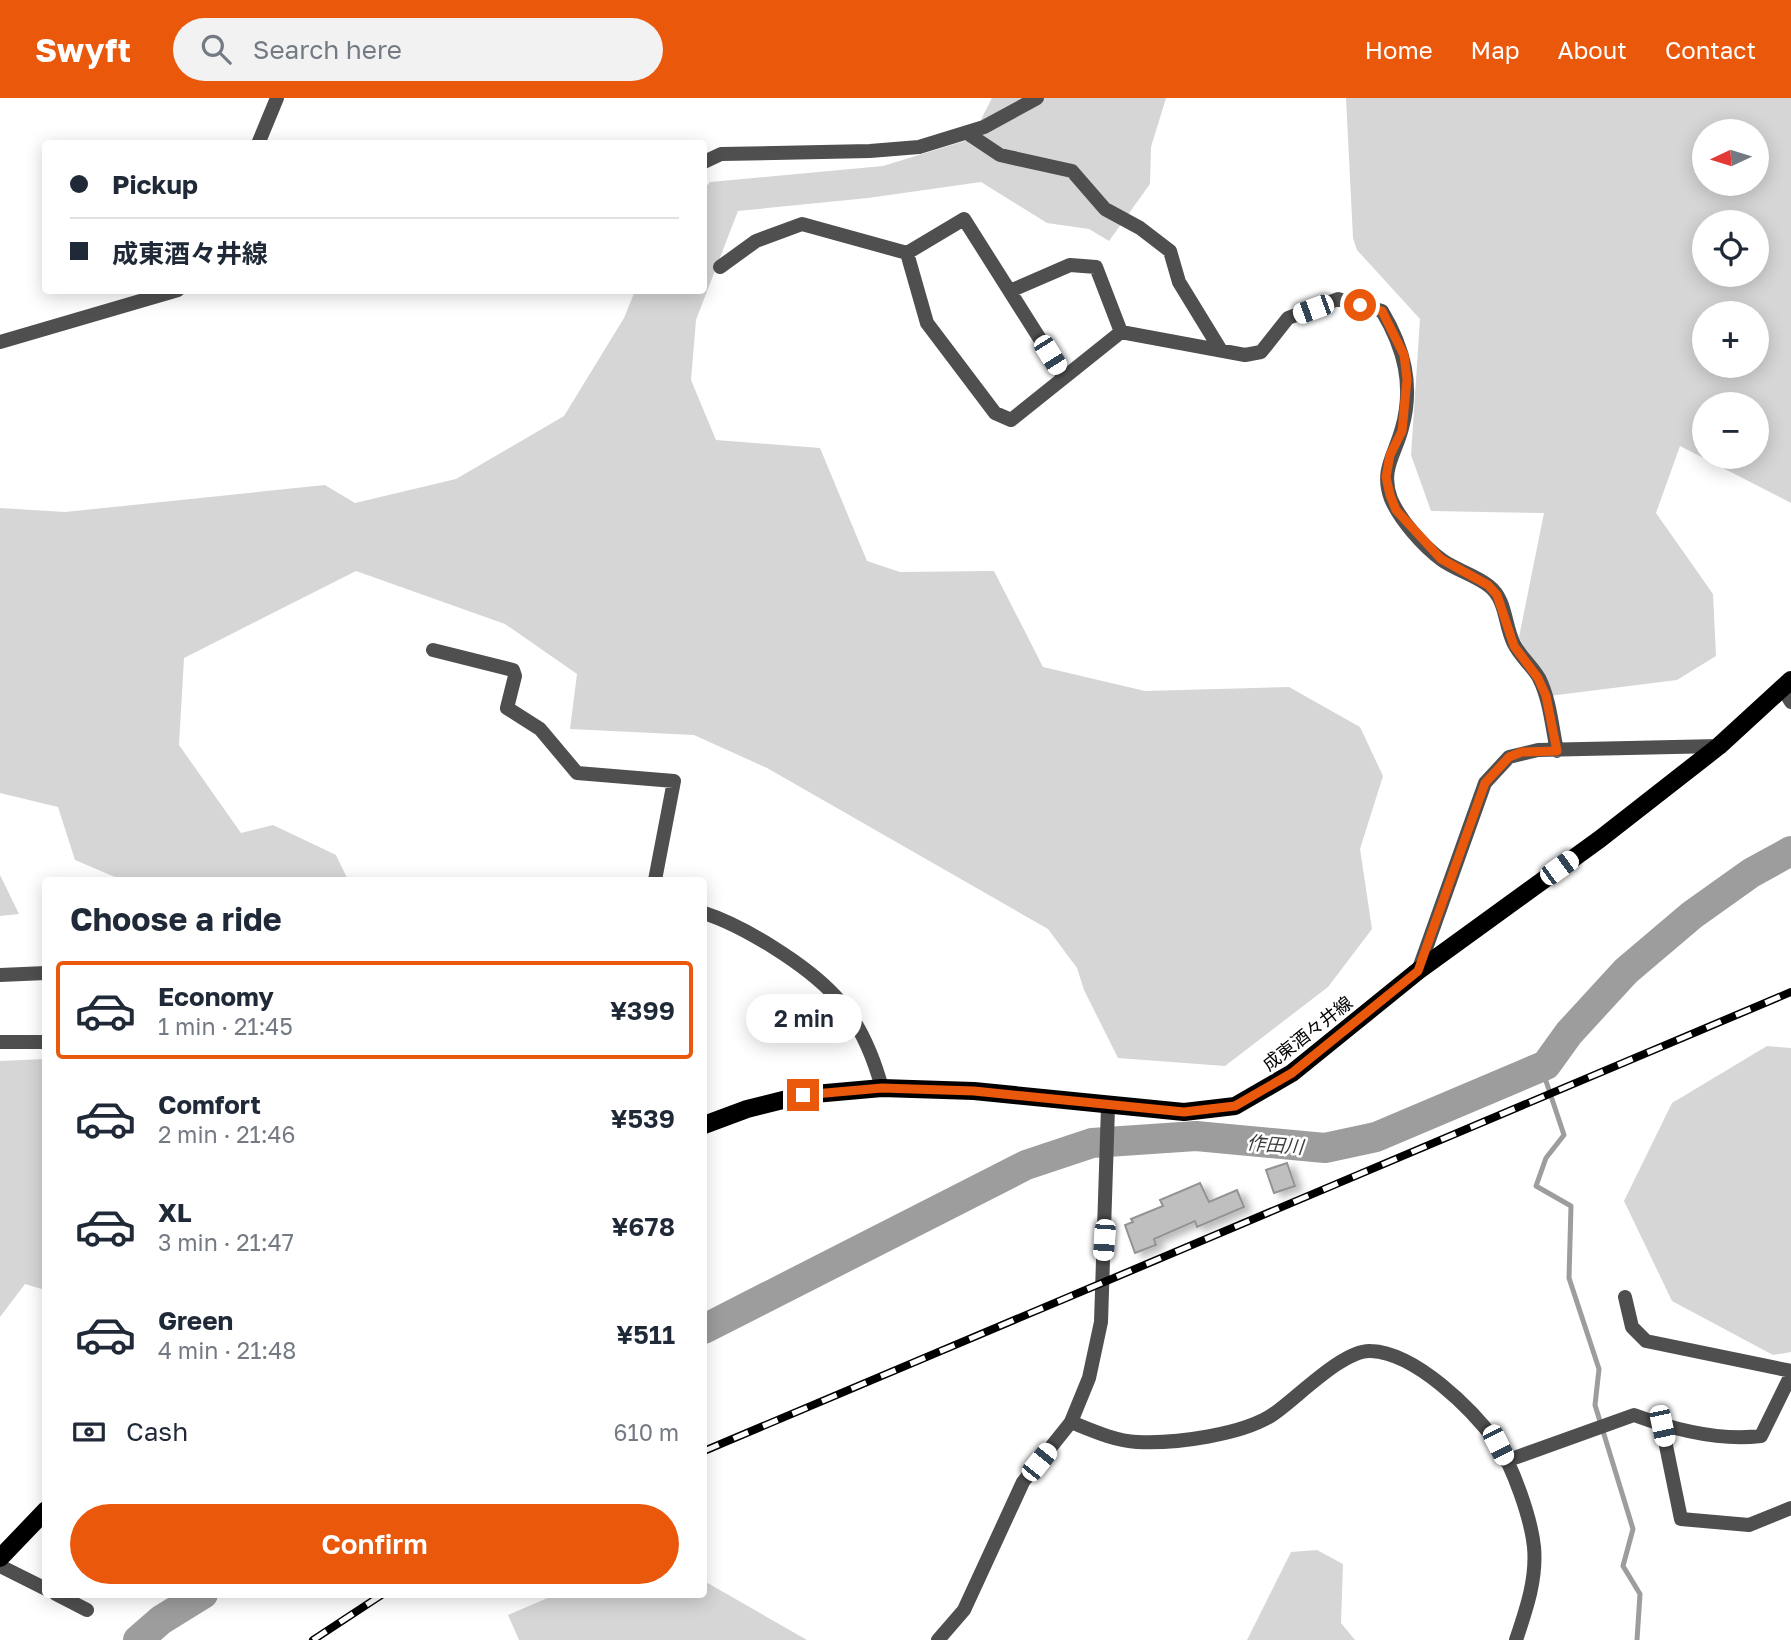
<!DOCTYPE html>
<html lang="en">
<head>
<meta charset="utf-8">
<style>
	body { margin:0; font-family:"Golos Text","Noto Sans JP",sans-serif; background:#f2f2f3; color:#1f2937; height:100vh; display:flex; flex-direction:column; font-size:26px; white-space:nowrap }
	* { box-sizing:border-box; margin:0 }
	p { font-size:23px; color:#747a83 }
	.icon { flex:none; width:38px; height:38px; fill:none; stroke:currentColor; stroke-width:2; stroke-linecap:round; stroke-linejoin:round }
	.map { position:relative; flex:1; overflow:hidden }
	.panel { position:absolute; left:42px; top:779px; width:665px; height:721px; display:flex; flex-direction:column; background:#fff; border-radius:7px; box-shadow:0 4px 18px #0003 }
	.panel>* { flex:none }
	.hud { position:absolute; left:42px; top:42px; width:665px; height:154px; border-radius:7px; box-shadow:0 4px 18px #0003; display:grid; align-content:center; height:154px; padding:0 28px; background:#fff }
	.needle { width:46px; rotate:266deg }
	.controls { position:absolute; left:1692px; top:21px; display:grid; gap:14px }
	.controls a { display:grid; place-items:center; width:77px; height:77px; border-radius:50%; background:#fff; box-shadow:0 4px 18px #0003; font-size:35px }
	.end { position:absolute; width:32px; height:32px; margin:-16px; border:9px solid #ea580c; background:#fff; box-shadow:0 0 0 4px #fff }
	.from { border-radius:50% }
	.bubble { position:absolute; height:49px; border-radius:24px; background:#fff; box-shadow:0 4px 18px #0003; font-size:23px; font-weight:600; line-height:49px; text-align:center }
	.car { position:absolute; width:21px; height:42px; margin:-21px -10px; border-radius:9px; box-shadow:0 0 5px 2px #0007; background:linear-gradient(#fff 24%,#345 0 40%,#fff 0 76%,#345 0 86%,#fff 0) }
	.hud b { display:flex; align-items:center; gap:24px; height:66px; font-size:26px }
	.hud b+b { border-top:2px solid #e0e1e3 }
	.hud i { width:18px; height:18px; background:#1f2937 }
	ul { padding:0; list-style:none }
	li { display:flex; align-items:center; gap:21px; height:98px; margin:0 14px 10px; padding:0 14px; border:4px solid transparent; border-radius:7px }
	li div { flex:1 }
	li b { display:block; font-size:26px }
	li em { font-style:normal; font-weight:600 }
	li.selected { border-color:#ea580c }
	li>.icon { width:63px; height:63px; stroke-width:1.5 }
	h2 { padding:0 28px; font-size:32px; line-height:84px }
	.pay { display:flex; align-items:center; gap:18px; height:77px; padding:0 28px; font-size:26px }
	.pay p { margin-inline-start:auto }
	.primary-button { display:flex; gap:14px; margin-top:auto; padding:14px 28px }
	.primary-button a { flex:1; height:80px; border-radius:42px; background:#ea580c; color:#fff; font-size:28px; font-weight:600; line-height:80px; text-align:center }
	header { display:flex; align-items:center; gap:42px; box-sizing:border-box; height:98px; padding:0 35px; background:#ea580c; color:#fff }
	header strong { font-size:33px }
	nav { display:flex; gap:38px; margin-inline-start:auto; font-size:24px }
	.search { width:490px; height:63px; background:#f2f2f3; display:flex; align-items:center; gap:18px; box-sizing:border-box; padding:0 24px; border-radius:38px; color:#747a83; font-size:26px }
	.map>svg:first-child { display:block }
	.green { fill:#d6d6d6; fill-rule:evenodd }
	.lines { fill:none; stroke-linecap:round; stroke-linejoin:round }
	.stream { stroke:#9d9d9d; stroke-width:5 }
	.river { stroke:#9d9d9d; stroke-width:30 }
	.building { fill:#bfbfbf; stroke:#939393; stroke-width:2; filter:url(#shadow) }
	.minor { stroke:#4f4f4f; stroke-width:14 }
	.tertiary { stroke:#4f4f4f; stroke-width:14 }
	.primary { stroke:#000; stroke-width:18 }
	.rail-casing { stroke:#000; stroke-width:8 }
	.rail { stroke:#fff; stroke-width:5; stroke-dasharray:16; stroke-linecap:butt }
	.route { stroke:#ea580c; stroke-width:9 }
	.labels { text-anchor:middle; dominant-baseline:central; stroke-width:5; stroke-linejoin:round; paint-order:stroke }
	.street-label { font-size:18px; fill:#000; stroke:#fff }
	.water-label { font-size:19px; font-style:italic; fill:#3e3e3e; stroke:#fff }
</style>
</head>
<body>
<header>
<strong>Swyft</strong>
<div class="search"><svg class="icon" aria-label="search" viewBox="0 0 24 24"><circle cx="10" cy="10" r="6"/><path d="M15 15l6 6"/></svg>Search here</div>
<nav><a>Home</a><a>Map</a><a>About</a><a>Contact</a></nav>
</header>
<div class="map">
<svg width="1791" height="1542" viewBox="0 0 1791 1542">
	<defs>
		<filter id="shadow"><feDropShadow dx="7" dy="4" stdDeviation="3.5" flood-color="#0004"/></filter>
	</defs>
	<rect width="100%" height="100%" fill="#fff"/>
	<path class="green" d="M 992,0 L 1166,0 L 1151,49 L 1150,86 L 1109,143 L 1089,131 L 1047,125 L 981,84 L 868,100 L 738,113 L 696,222 L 691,282 L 716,342 L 820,350 L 867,463 L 900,474 L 994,473 L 1043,569 L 1145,593 L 1289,589 L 1360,629 L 1383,678 L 1360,751 L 1372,831 L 1328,889 L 1225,968 L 1118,960 L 1084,892 L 1077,870 L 1048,831 L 767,670 L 694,637 L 570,631 L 577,576 L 505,526 L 356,473 L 184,560 L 179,647 L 241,735 L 273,727 L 336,757 L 348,782 L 122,782 L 75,762 L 58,709 L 0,695 L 0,410 L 65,414 L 325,387 L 355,405 L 456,381 L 564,318 L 624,220 L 635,193 L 704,192 L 704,91 L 710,84 L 883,68 L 971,41 Z
		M 1346,0 L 1791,0 L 1791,405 L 1680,348 L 1656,415 L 1713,496 L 1716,558 L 1677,582 L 1549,598 L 1519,539 L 1544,415 L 1431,413 L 1411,357 L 1420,221 L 1357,152 L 1353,140 ZM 1704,33 L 1757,33 L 1757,86 L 1704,86 ZM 1704,124 L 1757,124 L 1757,177 L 1704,177 ZM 1704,215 L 1757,215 L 1757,268 L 1704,268 ZM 1704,306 L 1757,306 L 1757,359 L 1704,359 Z
		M 0,777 L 19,816 L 0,818 Z
		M 1767,948 L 1791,950 L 1791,1254 L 1773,1257 L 1672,1203 L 1624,1103 L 1672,1005 Z
		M 45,961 L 45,1192 L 25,1186 L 0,1219 L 0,963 Z
		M 1317,1452 L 1343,1466 L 1341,1525 L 1355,1542 L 1247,1542 L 1291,1454 Z
		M 704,1483 L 807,1542 L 519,1542 L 508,1517 L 557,1496 L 704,1496 Z"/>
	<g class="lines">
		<path class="stream" d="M 1546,967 L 1545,980 L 1564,1037 L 1546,1060 L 1536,1088 L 1571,1108 L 1569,1180 L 1599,1271 L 1595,1307 L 1633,1431 L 1623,1468 L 1640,1496 L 1637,1542"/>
		<path class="river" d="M 704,1231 L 1026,1067 L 1092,1045 L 1196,1038 L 1325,1050 L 1376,1039 L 1546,967 L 1569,935 L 1626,873 L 1692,817 L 1751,775 L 1791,753
			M 138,1542 L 161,1522 L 203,1496"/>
	</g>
	<path class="building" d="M 1287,1065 L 1295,1088 L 1274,1095 L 1266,1072 Z
		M 1200,1085 L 1209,1104 L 1237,1092 L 1244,1109 L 1197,1129 L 1195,1123 L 1154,1141 L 1156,1147 L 1135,1155 L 1125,1127 L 1133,1124 L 1131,1121 L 1163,1108 L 1160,1102 Z"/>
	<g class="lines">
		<path class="minor" d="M 967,35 L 1000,57 L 1072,73 L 1105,111 L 1140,130 L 1170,153 L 1179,184 L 1220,251
			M 258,46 L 277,0
			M 704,64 L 721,56 L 870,53 L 919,49 L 984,29 L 1037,0
			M 907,155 L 927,225 L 995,315 L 1011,322 L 1121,234 L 1245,257 L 1261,254 L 1288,220 L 1338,201 L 1382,213 C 1404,250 1414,287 1402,330 C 1395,357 1380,372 1391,401 C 1400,422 1423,448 1442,462 C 1456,472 1475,477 1489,488 C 1507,502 1504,527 1514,546 C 1520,558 1532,568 1539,580 C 1550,602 1552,629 1557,653
			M 720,169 L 756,143 L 802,126 L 907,155 L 964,121 L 1064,279
			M 1010,193 L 1070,167 L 1096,169 L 1121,234
			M 0,244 L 178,192
			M 433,552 L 513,572 L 515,578 L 507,610 L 540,631 L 577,675 L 674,683 L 655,782
			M 1782,589 L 1791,604
			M 704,815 C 744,828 807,867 836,899 C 859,924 873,957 882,990
			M 1418,873 L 1485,685 L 1509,659 L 1538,652 L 1719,648
			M 0,877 L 46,875
			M 0,944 L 46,944
			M 1625,1199 L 1632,1229 L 1646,1243 L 1791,1273
			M 1071,1324 C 1091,1332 1115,1343 1137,1344 C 1173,1346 1245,1337 1275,1315 C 1298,1299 1344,1251 1371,1253 C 1416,1255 1472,1311 1497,1345 C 1513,1369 1531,1420 1534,1449 C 1537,1481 1526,1512 1516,1542
			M 1662,1328 L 1681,1421 L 1749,1427 L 1791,1410
			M 1506,1363 L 1634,1317 C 1672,1331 1720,1343 1761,1338 L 1791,1277
			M 0,1468 L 46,1491
			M 56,1496 L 87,1512"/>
		<path class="tertiary" d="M 938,1542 L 964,1512 L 1023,1384 L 1071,1324 L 1089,1280 L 1101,1224 L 1108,1009"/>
		<path class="primary" d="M 704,1027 L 747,1011 L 803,997 L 882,990 L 974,993 L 1184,1014 L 1235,1008 L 1292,975 L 1418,873 L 1600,741 L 1719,648 L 1791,582
			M 0,1460 L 46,1412"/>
		<g class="rail-casing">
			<path id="rail" d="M 704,1353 L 1791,894
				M 313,1542 L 383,1496"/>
		</g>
		<use href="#rail" class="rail"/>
	</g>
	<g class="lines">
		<path class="route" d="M 803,997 L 882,990 L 974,993 L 1184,1014 L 1235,1008 L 1292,975 L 1418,873 L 1485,685 L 1509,659 L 1522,654 L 1557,653 L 1546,598 L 1538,580 L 1514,548 L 1497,497 L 1488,487 L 1441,461 L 1396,412 L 1390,397 L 1386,379 L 1390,357 L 1402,333 L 1407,281 L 1404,257 L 1382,213 L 1360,207"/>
	</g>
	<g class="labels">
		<g class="street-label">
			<text transform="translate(1307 935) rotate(-38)">成東酒々井線</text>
		</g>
		<g class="water-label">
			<text transform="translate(1275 1046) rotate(5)">作田川</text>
		</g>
	</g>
</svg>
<div class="controls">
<a><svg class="needle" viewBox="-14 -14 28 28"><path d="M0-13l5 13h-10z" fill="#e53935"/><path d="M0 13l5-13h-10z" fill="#747a83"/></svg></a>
<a><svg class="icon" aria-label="locate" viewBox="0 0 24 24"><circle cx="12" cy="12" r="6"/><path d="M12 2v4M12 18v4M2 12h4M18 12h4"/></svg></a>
<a>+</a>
<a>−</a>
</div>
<i class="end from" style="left:1360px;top:207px"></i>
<i class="end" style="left:803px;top:997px"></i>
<div class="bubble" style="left:746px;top:896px;width:116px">2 min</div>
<i class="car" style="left:1313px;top:211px;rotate:250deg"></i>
<i class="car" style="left:1050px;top:257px;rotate:148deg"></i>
<i class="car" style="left:1559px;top:770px;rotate:54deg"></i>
<i class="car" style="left:1104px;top:1142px;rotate:184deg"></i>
<i class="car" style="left:1662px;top:1328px;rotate:168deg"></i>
<i class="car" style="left:1498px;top:1347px;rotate:153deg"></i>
<i class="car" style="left:1039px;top:1364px;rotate:39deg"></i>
<div class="hud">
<b><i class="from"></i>Pickup</b>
<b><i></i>成東酒々井線</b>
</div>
<section class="panel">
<h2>Choose a ride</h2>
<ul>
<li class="selected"><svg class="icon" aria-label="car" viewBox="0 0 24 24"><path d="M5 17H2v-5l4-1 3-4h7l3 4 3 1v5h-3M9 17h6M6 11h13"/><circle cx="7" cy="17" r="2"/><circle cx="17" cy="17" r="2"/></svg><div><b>Economy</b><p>1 min · 21:45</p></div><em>¥399</em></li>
<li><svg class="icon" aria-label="car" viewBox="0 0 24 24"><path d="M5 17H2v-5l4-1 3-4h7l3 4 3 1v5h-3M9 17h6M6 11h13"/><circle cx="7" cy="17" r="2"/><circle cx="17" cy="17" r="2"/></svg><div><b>Comfort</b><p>2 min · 21:46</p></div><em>¥539</em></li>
<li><svg class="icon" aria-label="car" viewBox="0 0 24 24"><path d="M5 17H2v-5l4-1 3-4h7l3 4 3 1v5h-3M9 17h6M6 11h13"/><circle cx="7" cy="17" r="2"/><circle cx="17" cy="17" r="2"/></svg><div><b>XL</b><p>3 min · 21:47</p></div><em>¥678</em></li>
<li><svg class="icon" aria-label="car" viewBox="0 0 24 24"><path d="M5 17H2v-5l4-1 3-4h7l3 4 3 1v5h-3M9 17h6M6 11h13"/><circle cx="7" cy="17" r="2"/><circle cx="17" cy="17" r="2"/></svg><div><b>Green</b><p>4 min · 21:48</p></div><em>¥511</em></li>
</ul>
<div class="pay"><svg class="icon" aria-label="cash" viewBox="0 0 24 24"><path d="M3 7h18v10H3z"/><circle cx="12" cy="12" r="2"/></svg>Cash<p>610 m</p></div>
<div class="primary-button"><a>Confirm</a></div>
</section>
</div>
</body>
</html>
